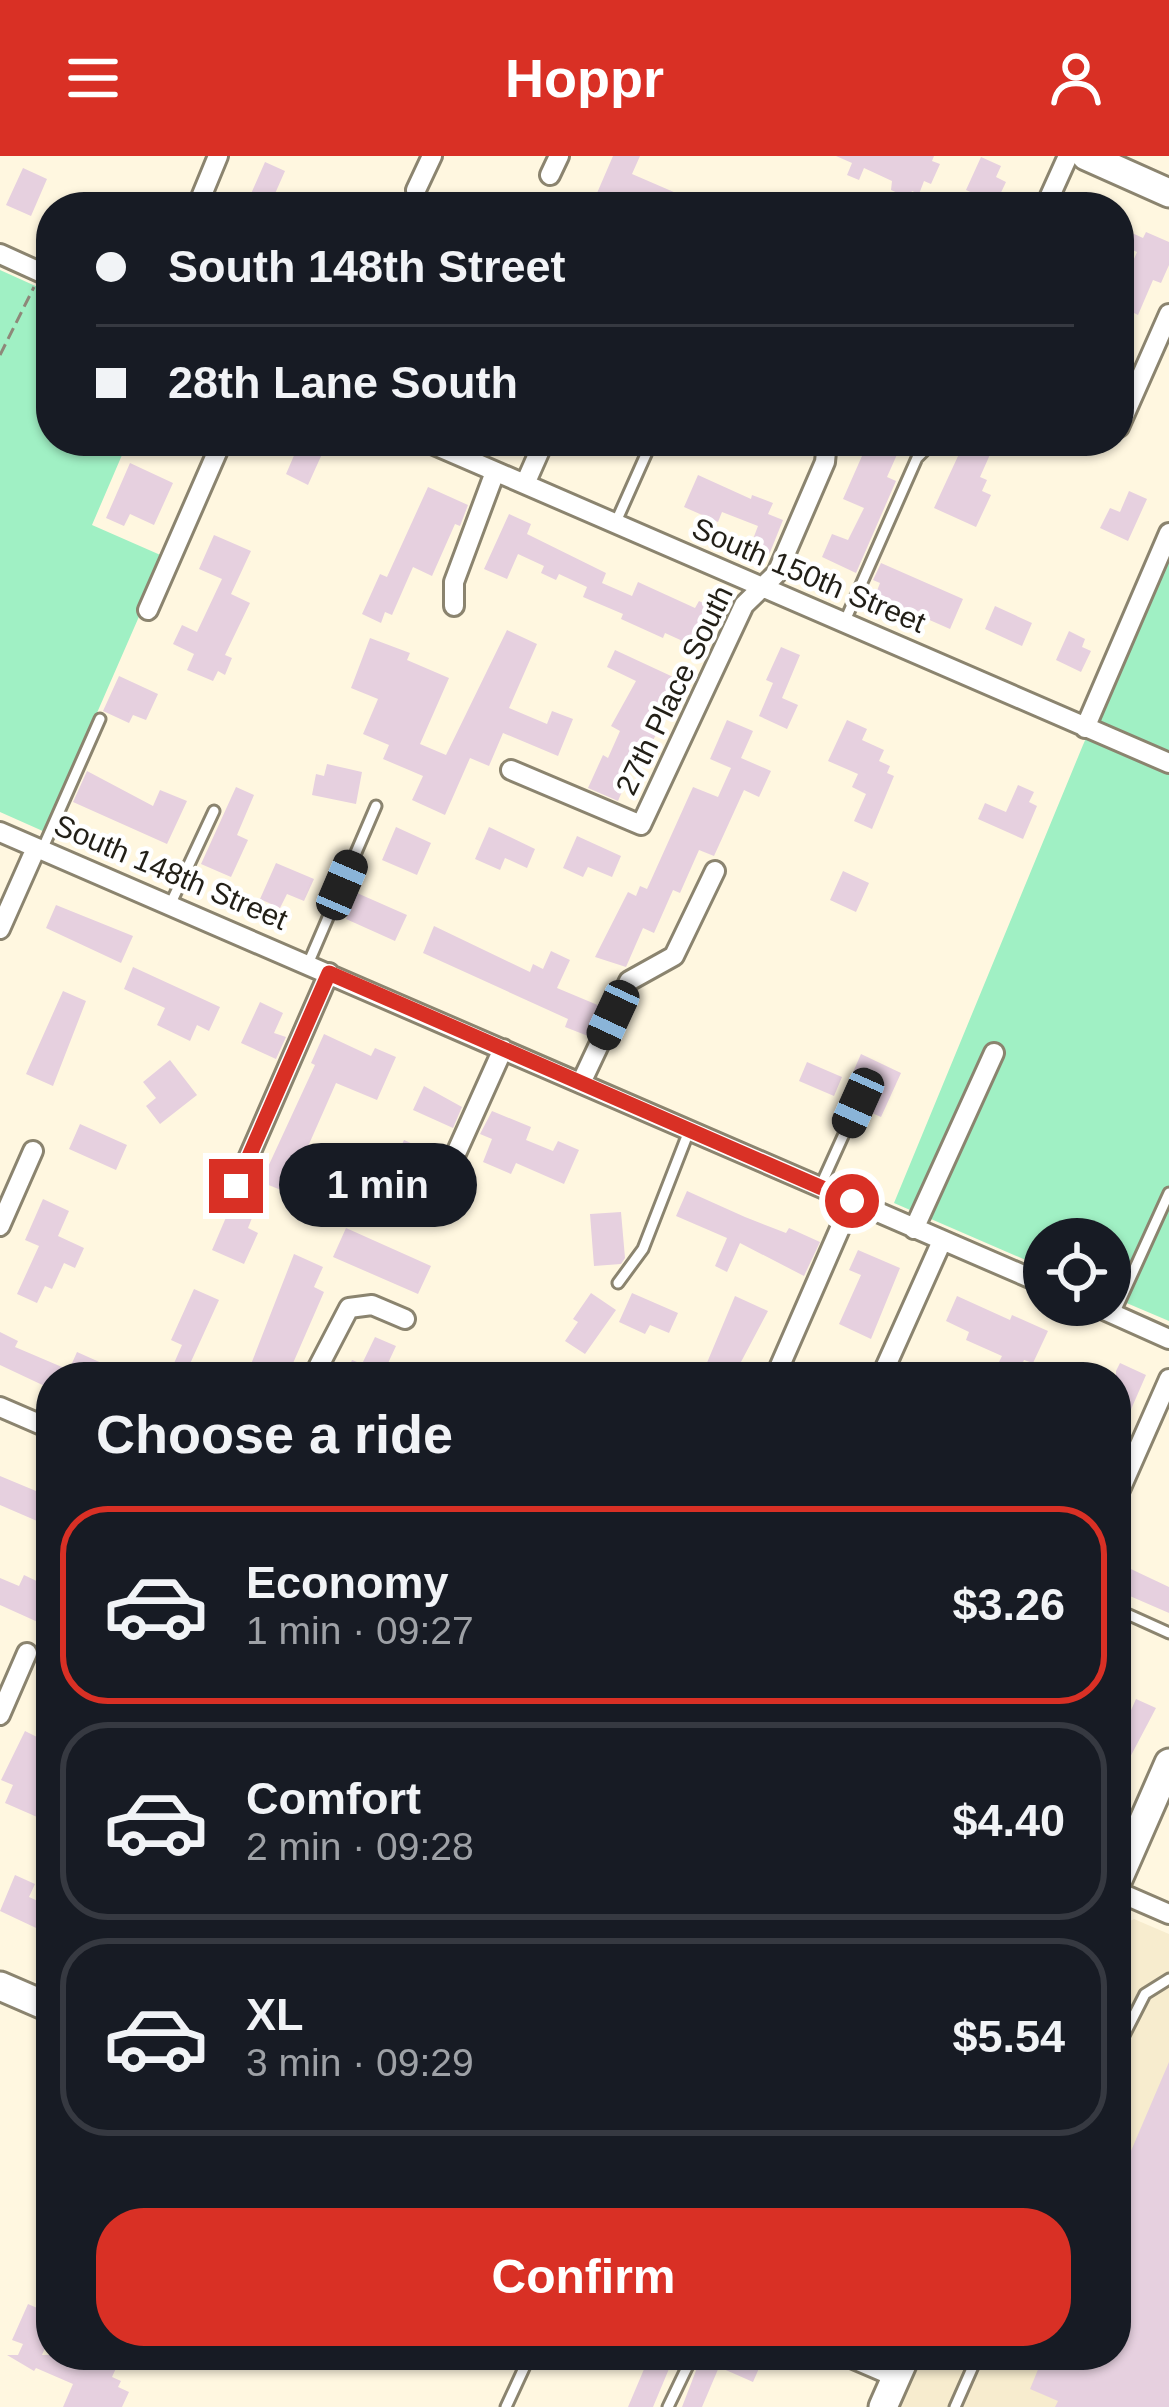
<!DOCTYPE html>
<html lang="en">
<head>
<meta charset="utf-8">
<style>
	body { margin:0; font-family:Arial,sans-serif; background:#242831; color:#f1f3f6; height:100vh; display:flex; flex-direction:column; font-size:45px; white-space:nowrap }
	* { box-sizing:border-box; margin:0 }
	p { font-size:39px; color:#9ea1a6 }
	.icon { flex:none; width:66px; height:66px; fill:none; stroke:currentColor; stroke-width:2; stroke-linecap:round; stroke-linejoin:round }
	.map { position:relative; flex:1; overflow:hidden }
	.panel { position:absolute; left:36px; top:1206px; width:1095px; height:1008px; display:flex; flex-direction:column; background:#171b24; border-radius:48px; box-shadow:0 3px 9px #0004 }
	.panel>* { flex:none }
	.top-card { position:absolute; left:36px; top:36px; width:1098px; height:264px; border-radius:48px; box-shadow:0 3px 9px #0004; display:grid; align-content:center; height:264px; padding:0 60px; background:#171b24 }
	.controls { position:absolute; left:1023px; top:1062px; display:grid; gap:24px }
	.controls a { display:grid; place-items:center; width:108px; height:108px; border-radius:50%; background:#171b24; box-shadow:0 3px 9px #0004; font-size:60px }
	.end { position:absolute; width:54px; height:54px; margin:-27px; border:15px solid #d93025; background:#fff; box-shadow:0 0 0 6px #fff }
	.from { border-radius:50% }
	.bubble { position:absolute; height:84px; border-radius:42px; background:#171b24; box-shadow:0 3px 9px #0004; font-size:39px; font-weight:800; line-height:84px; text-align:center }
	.car { position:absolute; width:36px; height:72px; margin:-36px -18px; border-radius:15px; box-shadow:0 0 9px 3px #0007; background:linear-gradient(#222 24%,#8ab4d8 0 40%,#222 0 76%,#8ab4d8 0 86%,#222 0) }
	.top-card b { display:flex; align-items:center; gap:42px; height:114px; font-size:45px }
	.top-card b+b { border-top:3px solid #363941 }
	.top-card i { width:30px; height:30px; background:#f1f3f6 }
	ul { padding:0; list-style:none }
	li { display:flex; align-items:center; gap:36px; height:198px; margin:0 24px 18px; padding:0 36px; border:6px solid #363941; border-radius:48px }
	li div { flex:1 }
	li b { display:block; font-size:45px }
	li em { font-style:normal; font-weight:800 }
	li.active { border-color:#d93025 }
	li>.icon { width:108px; height:108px; stroke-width:1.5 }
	h2 { padding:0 60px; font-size:54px; line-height:144px }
	.action { display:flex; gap:24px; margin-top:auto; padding:24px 60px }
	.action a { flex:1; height:138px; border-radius:48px; background:#d93025; color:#fff; font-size:48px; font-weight:800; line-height:138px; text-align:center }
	header { display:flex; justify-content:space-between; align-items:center; height:156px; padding:0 60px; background:#d93025; color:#fff; font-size:54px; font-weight:800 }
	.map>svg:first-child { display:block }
	.built { fill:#f7ecce }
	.green { fill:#a0f0c4 }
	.building { fill:#e6d0df }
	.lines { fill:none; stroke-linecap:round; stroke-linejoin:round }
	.lane-casing { stroke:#8b846f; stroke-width:15 }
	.street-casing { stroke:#8b846f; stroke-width:24 }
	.secondary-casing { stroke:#8b846f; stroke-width:33 }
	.path { stroke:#8e8879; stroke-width:3; stroke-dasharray:12 6; stroke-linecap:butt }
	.lane { stroke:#fff; stroke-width:9 }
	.street { stroke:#fff; stroke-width:18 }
	.secondary { stroke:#fff; stroke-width:27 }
	.route { stroke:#d93025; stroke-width:15 }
	.labels { text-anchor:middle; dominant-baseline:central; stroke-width:9; stroke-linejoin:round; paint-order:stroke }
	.street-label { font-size:30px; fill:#221f17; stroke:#fff }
</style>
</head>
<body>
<header><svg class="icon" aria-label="menu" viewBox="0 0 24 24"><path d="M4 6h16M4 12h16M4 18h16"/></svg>Hoppr<svg class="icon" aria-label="person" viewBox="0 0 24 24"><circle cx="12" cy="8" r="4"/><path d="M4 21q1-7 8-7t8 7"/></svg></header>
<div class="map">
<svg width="1169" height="2251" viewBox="0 0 1169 2251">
	<rect width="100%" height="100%" fill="#fff7e0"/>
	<path class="built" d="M 1134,1763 L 1169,1778 L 1169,2251 L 896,2251 L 920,2199 L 1116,2199 L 1116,1772 Z"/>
	<path class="green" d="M 0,114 L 51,137 L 51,285 L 128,285 L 92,369 L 165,401 L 45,676 L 0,656 Z
		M 1169,394 L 1169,1165 L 1110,1140 L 1110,1083 L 1044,1083 L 1044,1112 L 894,1047 L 1083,589 Z"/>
	<path class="building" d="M 613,0 L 640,0 L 632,18 L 683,40 L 678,51 L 591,51 Z
		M 836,0 L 934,0 L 932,5 L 940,8 L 931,28 L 924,25 L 919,38 L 912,35 L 909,42 L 891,34 L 892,25 L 864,12 L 859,24 L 847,19 L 852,7 Z
		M 981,1 L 1001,10 L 996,21 L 1006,26 L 996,47 L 966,34 Z
		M 265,6 L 285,15 L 270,49 L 250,40 Z
		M 23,12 L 47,23 L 31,60 L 6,49 Z
		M 1146,76 L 1169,86 L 1169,109 L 1161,127 L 1153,124 L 1138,159 L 1130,155 L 1119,180 L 1119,124 L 1124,126 L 1137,96 L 1126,91 L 1132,77 L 1143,82 Z
		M 860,285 L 903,285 L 887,321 L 896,325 L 856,417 L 822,401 L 832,378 L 848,384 L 864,352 L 843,343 L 862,300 L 855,297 Z
		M 965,285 L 996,285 L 980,321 L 987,324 L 982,335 L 991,339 L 976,371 L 934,352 Z
		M 299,288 L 322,298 L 308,329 L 286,318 Z
		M 130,307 L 173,327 L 154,369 L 130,358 L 124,370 L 106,362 Z
		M 698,319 L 751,343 L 752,339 L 773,347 L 768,358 L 783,364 L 769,399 L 750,391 L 758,370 L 722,356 L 718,366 L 684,351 Z
		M 428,331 L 468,349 L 460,370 L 455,368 L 432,420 L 413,411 L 392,459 L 385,456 L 381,467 L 362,458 L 380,418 L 387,421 Z
		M 1129,335 L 1147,343 L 1128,385 L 1100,372 L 1110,352 L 1120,356 Z
		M 509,358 L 531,368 L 527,378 L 606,417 L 602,427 L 632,440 L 638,426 L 695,452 L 699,445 L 718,454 L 708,475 L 715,478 L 703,505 L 694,501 L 698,492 L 665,477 L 663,482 L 621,463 L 623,458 L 583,441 L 587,431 L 559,418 L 556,424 L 541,417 L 544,410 L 518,398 L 507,423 L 484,413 Z
		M 214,379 L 251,395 L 231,438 L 250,447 L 225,499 L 232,502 L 225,519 L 218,515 L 213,525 L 187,514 L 194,498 L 173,488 L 182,469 L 197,476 L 222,423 L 199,413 Z
		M 881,407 L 963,443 L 950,473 L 875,440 L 880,427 L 873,424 Z
		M 995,450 L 1032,467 L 1022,490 L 985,473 Z
		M 507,474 L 537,488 L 509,552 L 547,568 L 552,555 L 573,563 L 558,600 L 503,577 L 489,610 L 470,602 L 445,659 L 412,644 L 423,620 L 383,603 L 389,589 L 363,578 L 378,543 L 351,532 L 370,482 L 410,497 L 407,504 L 449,522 L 420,588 L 446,599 Z
		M 1069,475 L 1085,483 L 1082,491 L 1091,495 L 1081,516 L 1056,504 Z
		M 781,491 L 800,499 L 782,542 L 798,549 L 787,573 L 759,560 L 773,527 L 766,524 Z
		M 615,494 L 684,526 L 651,588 L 643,585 L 618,645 L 588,632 L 603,599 L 608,602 L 620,575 L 611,570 L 636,525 L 607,511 Z
		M 119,520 L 158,538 L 146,564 L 133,559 L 129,567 L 103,555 Z
		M 727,564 L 753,575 L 741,602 L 771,615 L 759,641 L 744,634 L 714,700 L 699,694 L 680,737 L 673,734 L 654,777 L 643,772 L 626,811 L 595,801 L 628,736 L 636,740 L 640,730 L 647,733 L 693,631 L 718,641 L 731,612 L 710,603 Z
		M 847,564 L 867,573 L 862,584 L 884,594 L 879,605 L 890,610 L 887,617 L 894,620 L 872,673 L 854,665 L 866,638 L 852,631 L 858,618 L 828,605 Z
		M 327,608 L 362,616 L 356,648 L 312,639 L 316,618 L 324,620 Z
		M 87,615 L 153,650 L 160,634 L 187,645 L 167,688 L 73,646 Z
		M 1018,629 L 1034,636 L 1029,646 L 1037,650 L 1023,683 L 978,663 L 985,647 L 1006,656 Z
		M 236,631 L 254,639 L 237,679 L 248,684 L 231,721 L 201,708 Z
		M 396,671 L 431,687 L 417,719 L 382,704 Z
		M 489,671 L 535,693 L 527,712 L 505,702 L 500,714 L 475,703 Z
		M 577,680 L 621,700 L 612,721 L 588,711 L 583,721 L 563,712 Z
		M 276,707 L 314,723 L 304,745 L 287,738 L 280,752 L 260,743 Z
		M 843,715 L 869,727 L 856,756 L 830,744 Z
		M 357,737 L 407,759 L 395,785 L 346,763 Z
		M 56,749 L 133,780 L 121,807 L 46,772 Z
		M 434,770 L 530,816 L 533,808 L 543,813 L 551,795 L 570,804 L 557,832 L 600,850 L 588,880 L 565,871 L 568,863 L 423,797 Z
		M 133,811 L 220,851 L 209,875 L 197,869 L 190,885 L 157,869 L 165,852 L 124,833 Z
		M 63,835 L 86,845 L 53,930 L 26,918 Z
		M 260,846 L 283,857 L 274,877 L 286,881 L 276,903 L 241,887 Z
		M 324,878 L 371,900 L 375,892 L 396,901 L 377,944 L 336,927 L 306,995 L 310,997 L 300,1018 L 290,1013 L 281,1034 L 261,1026 L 315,909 L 311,907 Z
		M 861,898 L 901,917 L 881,961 L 865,954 L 868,931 L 850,923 Z
		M 170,904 L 197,939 L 160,968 L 146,950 L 156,942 L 143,926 Z
		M 807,906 L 842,921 L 834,940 L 799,925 Z
		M 424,930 L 462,951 L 453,972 L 413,954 Z
		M 492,955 L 531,971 L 526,984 L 553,995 L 558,985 L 579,994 L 564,1028 L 516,1007 L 511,1018 L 483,1006 L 492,983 L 480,978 Z
		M 80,968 L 127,989 L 116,1014 L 69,993 Z
		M 404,984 L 439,1000 L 432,1016 L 423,1017 L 395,1004 Z
		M 381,1028 L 419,1045 L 410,1066 L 372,1049 Z
		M 687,1035 L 745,1061 L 786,1077 L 789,1072 L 820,1086 L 804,1120 L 740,1087 L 727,1116 L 715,1110 L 727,1082 L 676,1060 Z
		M 43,1043 L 69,1055 L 58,1080 L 84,1092 L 75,1112 L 64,1107 L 52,1133 L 45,1130 L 37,1147 L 17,1138 L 39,1090 L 25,1084 Z
		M 230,1052 L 252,1062 L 248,1072 L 258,1077 L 244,1108 L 212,1094 Z
		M 621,1056 L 625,1102 L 621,1108 L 594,1110 L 590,1058 Z
		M 346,1072 L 431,1110 L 418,1138 L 333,1101 Z
		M 858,1094 L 900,1112 L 871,1183 L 839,1168 L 861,1119 L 849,1114 Z
		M 294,1098 L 323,1111 L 314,1131 L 324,1136 L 287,1221 L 246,1221 Z
		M 194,1133 L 219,1144 L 184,1221 L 168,1221 L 182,1189 L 171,1184 Z
		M 591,1137 L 616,1154 L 585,1198 L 565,1185 L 578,1166 L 573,1163 Z
		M 632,1137 L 678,1157 L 669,1177 L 650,1169 L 645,1178 L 619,1166 Z
		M 735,1140 L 768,1155 L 733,1221 L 701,1221 Z
		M 957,1140 L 1010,1164 L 1012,1159 L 1048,1175 L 1033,1207 L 1024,1204 L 1017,1220 L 996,1212 L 1002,1200 L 966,1184 L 969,1176 L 946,1165 Z
		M 0,1176 L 18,1185 L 15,1191 L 69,1214 L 77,1196 L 133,1221 L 51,1221 L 51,1233 L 0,1209 Z
		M 375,1181 L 396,1190 L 383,1218 L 389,1221 L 345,1221 L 352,1204 L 362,1208 Z
		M 1120,1207 L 1146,1219 L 1129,1258 L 1116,1252 L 1116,1215 Z
		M 0,1320 L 36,1335 L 39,1327 L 51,1332 L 51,1371 L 0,1349 Z
		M 1116,1406 L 1169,1431 L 1169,1457 L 1116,1434 Z
		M 24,1419 L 45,1429 L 40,1440 L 50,1444 L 40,1467 L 0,1449 L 0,1422 L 19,1430 Z
		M 1136,1543 L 1156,1552 L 1116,1628 L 1116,1588 Z
		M 51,1548 L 51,1609 L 40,1641 L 51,1648 L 44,1664 L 5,1647 L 13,1629 L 1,1624 L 25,1575 L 37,1581 Z
		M 15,1719 L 35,1728 L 29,1741 L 51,1751 L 51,1779 L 0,1755 Z
		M 1169,1906 L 1169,2251 L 1055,2251 L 1058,2245 L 1030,2233 L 1044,2199 L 1116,2199 L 1116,2030 Z
		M 28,2148 L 51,2158 L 51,2178 L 42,2199 L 65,2199 L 90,2210 L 95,2199 L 122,2199 L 112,2221 L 121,2225 L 118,2231 L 129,2236 L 122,2251 L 63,2251 L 73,2228 L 36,2212 L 34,2215 L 7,2199 L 18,2199 L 23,2188 L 12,2184 Z
		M 650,2199 L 683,2199 L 677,2211 L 671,2208 L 653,2251 L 628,2251 Z
		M 702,2199 L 753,2199 L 750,2205 L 760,2210 L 753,2226 L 719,2211 L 702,2251 L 682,2251 Z"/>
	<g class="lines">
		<g class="lane-casing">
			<path id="lane" d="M 615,368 L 652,285
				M 844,467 L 917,302 L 934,285
				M 42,694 L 100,563
				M 170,749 L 214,655
				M 308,808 L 376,650
				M 820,1031 L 858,947
				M 618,1127 L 643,1093 L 689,975
				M 1114,1158 L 1169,1037
				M 1116,1453 L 1169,1477
				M 1116,1895 L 1145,1838 L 1169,1823
				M 506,2251 L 530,2199
				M 668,2251 L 693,2199
				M 955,2251 L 978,2199"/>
		</g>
		<g class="street-casing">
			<path id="street" d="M 550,19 L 559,0
				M 416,34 L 432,0
				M 197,51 L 218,0
				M 1045,51 L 1068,0
				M 0,98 L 51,121
				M 1119,271 L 1169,158
				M 425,285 L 1169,607
				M 525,328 L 544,285
				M 454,450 L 454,426 L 495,316
				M 148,454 L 222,285
				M 1085,572 L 1169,377
				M 511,614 L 641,669 L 744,449 L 777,417 L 825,306 L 827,285
				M 0,676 L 1044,1128
				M 0,773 L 36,692
				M 581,927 L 629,825 L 674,800 L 715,715
				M 429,1029 L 440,1033 L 503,893
				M 236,1030 L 329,817
				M 0,1070 L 33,995
				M 914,1073 L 994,897
				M 1093,1149 L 1169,1183
				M 313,1221 L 349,1152 L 372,1149 L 405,1163
				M 775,1221 L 852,1045
				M 881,1221 L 942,1085
				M 0,1251 L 51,1273
				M 1116,1343 L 1169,1223
				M 0,1559 L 27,1497
				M 1116,1735 L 1169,1758"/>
		</g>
		<g class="secondary-casing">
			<path id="secondary" d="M 1086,0 L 1169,37
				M 1116,1728 L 1169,1607
				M 0,1830 L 51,1852
				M 856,2199 L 898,2217
				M 883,2251 L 906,2199"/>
		</g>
		<path class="path" d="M 0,199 L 34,131"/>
		<use href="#lane" class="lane"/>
		<use href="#street" class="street"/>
		<use href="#secondary" class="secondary"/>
	</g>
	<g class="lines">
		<path class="route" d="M 236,1030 L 329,817 L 852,1045"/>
	</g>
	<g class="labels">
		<g class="street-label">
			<text transform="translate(809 419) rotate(23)">South 150th Street</text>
			<text transform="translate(674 534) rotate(-64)">27th Place South</text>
			<text transform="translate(171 716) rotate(23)">South 148th Street</text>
		</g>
	</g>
</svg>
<div class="controls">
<a><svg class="icon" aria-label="locate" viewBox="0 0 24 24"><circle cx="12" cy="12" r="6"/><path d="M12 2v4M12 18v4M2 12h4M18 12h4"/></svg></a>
</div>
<i class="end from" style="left:852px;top:1045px"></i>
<i class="end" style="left:236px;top:1030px"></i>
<div class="bubble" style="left:279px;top:987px;width:198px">1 min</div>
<i class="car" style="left:342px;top:729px;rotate:23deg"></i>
<i class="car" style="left:613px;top:859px;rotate:205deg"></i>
<i class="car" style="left:858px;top:947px;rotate:204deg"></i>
<div class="top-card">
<b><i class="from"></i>South 148th Street</b>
<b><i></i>28th Lane South</b>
</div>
<section class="panel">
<h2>Choose a ride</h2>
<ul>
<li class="active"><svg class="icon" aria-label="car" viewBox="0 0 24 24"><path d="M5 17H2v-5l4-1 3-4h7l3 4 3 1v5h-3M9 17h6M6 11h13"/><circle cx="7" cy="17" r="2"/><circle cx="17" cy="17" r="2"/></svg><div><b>Economy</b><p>1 min · 09:27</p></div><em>$3.26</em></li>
<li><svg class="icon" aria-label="car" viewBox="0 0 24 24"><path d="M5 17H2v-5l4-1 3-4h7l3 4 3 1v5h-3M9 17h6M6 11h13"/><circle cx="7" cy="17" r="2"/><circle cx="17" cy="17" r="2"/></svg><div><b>Comfort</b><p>2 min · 09:28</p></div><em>$4.40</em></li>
<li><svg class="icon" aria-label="car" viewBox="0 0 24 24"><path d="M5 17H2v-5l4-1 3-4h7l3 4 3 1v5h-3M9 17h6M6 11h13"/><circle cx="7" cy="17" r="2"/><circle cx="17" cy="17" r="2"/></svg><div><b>XL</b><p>3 min · 09:29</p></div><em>$5.54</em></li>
</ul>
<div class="action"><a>Confirm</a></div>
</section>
</div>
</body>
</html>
